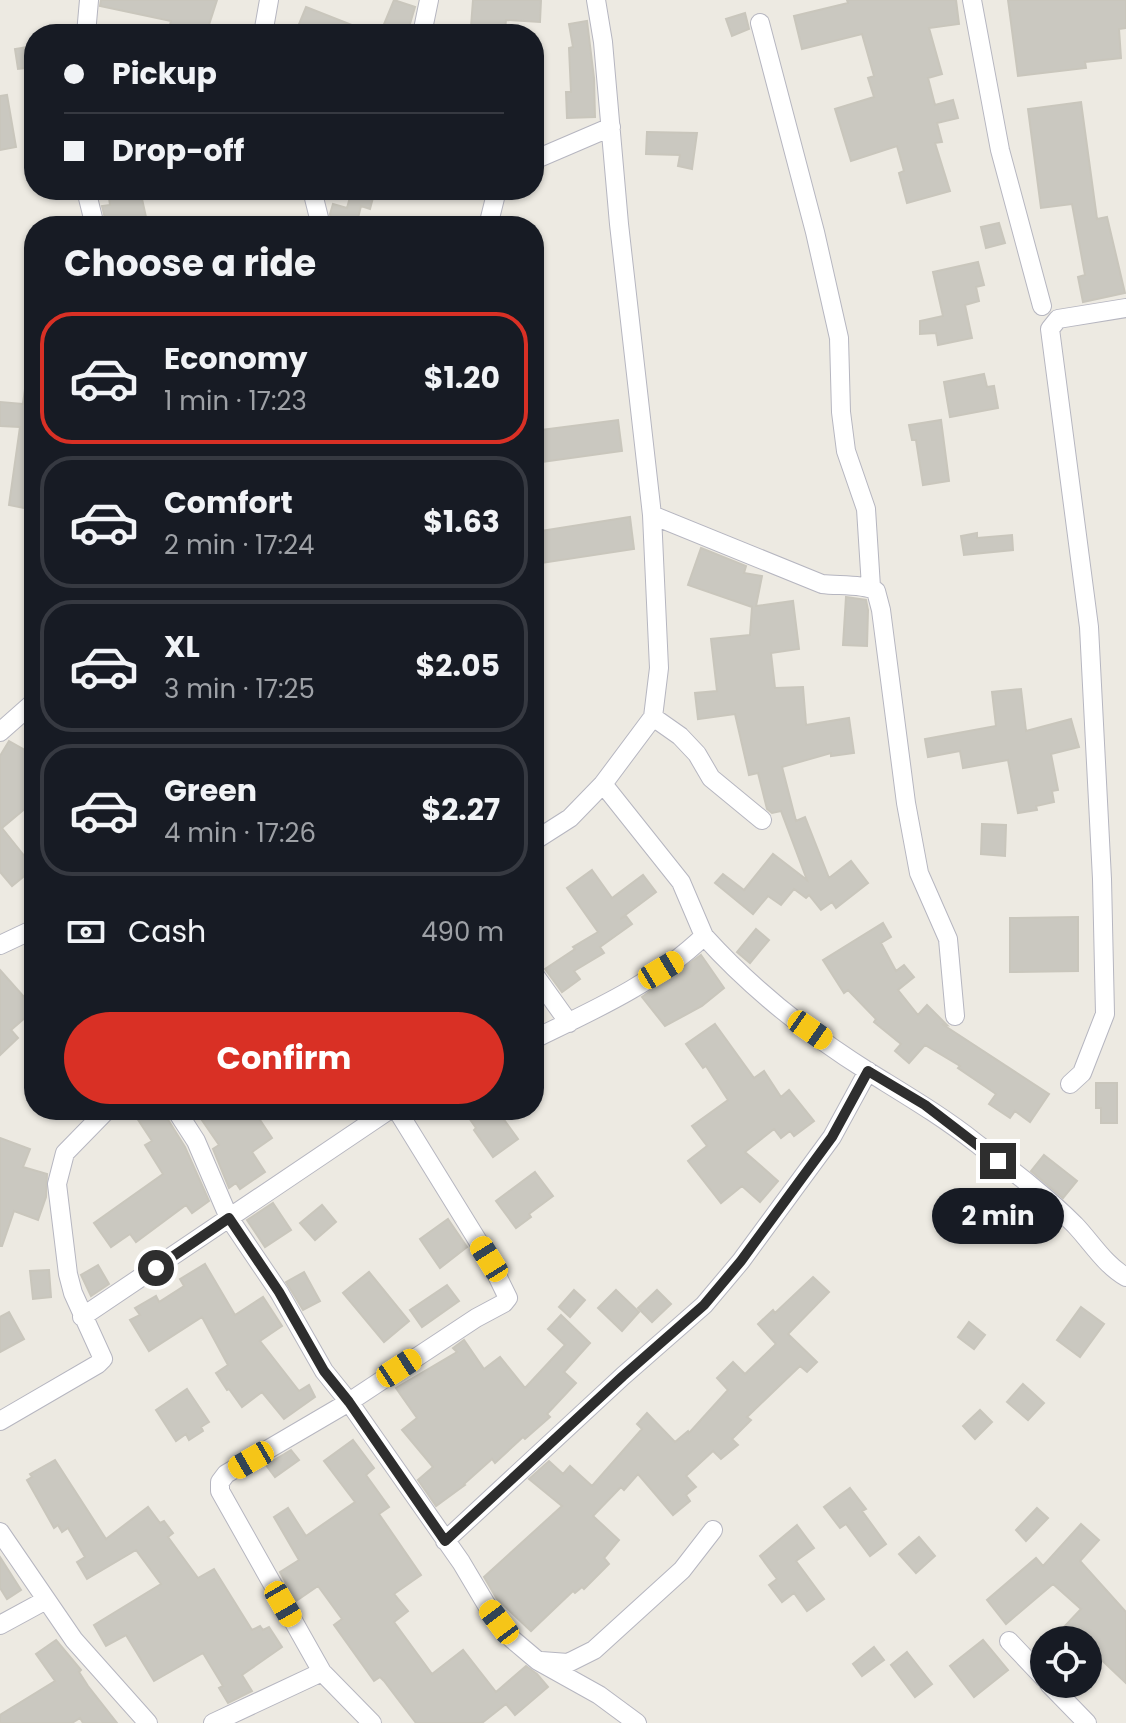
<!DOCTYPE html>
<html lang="en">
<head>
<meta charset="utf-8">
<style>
	body { margin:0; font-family:Poppins,sans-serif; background:#242831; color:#f1f3f6; height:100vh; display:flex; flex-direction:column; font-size:30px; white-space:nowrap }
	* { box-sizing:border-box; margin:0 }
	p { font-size:26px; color:#9ea1a6 }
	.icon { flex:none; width:44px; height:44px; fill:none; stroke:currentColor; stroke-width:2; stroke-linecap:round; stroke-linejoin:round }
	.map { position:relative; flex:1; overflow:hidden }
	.side { position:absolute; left:24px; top:216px; width:520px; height:904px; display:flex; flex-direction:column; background:#171b24; border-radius:32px; box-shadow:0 2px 6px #0004 }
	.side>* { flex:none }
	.banner { position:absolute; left:24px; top:24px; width:520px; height:176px; border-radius:32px; box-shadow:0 2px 6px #0004; display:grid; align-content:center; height:176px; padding:0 40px; background:#171b24 }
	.controls { position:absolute; left:1030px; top:1626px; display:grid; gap:16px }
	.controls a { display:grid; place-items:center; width:72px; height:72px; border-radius:50%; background:#171b24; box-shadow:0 2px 6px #0004; font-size:40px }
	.end { position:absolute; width:36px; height:36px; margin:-18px; border:10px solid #2e2e2e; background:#fff; box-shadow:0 0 0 4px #fff }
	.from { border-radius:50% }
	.bubble { position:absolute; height:56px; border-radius:28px; background:#171b24; box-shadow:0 2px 6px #0004; font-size:26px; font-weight:700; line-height:56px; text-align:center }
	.car { position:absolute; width:24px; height:48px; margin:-24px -12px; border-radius:10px; box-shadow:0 0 6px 2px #0007; background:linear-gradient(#f5c518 24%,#345 0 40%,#f5c518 0 76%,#345 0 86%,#f5c518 0) }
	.banner b { display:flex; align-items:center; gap:28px; height:76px; font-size:30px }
	.banner b+b { border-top:2px solid #363941 }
	.banner i { width:20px; height:20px; background:#f1f3f6 }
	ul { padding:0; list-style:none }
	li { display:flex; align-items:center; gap:24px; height:132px; margin:0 16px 12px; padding:0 24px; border:4px solid #363941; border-radius:32px }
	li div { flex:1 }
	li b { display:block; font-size:30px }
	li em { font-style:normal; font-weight:700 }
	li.on { border-color:#d93025 }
	li>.icon { width:72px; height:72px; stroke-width:1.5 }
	h2 { padding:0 40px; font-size:36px; line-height:96px }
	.pay { display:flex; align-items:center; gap:20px; height:88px; padding:0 40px; font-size:30px }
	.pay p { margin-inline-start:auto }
	.action { display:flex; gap:16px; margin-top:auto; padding:16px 40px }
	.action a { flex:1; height:92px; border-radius:48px; background:#d93025; color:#fff; font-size:32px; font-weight:700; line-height:92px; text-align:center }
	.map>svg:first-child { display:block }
	.building { fill:#cac8c0; stroke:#c9c6bc; stroke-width:2 }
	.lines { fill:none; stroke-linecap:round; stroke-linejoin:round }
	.minor-casing { stroke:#b6b6c0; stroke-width:20 }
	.minor { stroke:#fff; stroke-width:18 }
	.route { stroke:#2e2e2e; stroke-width:10 }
</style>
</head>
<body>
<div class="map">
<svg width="1126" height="1723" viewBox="0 0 1126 1723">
	<rect width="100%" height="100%" fill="#edeae2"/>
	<path class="building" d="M 101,0 L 217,0 L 206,34 L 170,25 L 171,21 L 100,6 Z
		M 394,0 L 415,7 L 407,34 L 380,34 Z
		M 473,0 L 541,0 L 540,22 L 506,20 L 505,30 L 471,27 Z
		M 847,0 L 956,0 L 959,24 L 929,28 L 942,74 L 928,78 L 935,105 L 953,100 L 958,118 L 937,123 L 942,142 L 935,143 L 950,191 L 907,203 L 899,173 L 904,171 L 897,146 L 851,161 L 835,109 L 874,97 L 868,78 L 874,76 L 862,34 L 802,49 L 794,16 L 848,3 Z
		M 1008,0 L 1126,0 L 1126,28 L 1119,29 L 1121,58 L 1085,62 L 1086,68 L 1018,76 Z
		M 306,7 L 372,33 L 372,34 L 295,34 Z
		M 745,13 L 749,29 L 732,36 L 726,19 Z
		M 587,21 L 594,78 L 595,117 L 567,118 L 566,92 L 571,92 L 569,48 L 573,47 L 569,24 Z
		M 34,46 L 34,67 L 18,69 L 15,49 Z
		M 7,95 L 16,147 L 0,150 L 0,96 Z
		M 1081,102 L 1097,219 L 1107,217 L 1125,293 L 1083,302 L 1078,277 L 1085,275 L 1072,204 L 1041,208 L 1028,109 Z
		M 647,132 L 697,133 L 692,169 L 678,166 L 680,155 L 646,154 Z
		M 108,190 L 140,190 L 148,226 L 107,226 L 102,206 L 110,205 Z
		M 352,190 L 375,190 L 370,209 L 361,206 L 356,226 L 333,226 L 330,214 L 333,204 L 347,208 Z
		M 999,223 L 1005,243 L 986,248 L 981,227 Z
		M 978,262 L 984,285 L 976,287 L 979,301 L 965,305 L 972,338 L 938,345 L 936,333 L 920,334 L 920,321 L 943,316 L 933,272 Z
		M 984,374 L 987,387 L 994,386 L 998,408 L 950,417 L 944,382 Z
		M 25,389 L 34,389 L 34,510 L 9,505 L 20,427 L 0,426 L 0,402 L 23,404 Z
		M 618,420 L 622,451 L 534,463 L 534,431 Z
		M 941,420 L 949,481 L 923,485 L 916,440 L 912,440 L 909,425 Z
		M 630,517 L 634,549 L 534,564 L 534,532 Z
		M 977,533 L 977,538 L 1012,535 L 1013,550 L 964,555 L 961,536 Z
		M 701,548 L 746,566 L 744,573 L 762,576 L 756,606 L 793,601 L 799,649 L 771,653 L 775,688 L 803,687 L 806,725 L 849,718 L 854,753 L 831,756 L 831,753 L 782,767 L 796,821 L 805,817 L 829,878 L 851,861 L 868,883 L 836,908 L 832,902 L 821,910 L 809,895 L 806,898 L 794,889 L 781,905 L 768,896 L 753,914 L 715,883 L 723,874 L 744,890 L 773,854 L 807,880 L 781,811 L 772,813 L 767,809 L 758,773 L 749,775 L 735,714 L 698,719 L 695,693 L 717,691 L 711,639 L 750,635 L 752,607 L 688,585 Z
		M 846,597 L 866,600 L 868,610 L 867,646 L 843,645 Z
		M 1021,689 L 1026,731 L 1071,719 L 1079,747 L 1051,754 L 1058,790 L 1052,791 L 1054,802 L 1036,806 L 1037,810 L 1018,813 L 1008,760 L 963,768 L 960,751 L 928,757 L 925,739 L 996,726 L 992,692 Z
		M 9,741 L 34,755 L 34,774 L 27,786 L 34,790 L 34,812 L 27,807 L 2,828 L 34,868 L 12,886 L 0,872 L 0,756 Z
		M 982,824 L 1006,825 L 1005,856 L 981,854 Z
		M 592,870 L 612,898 L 643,875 L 656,892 L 620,919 L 626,916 L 632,924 L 600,947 L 604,953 L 574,971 L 580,979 L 562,992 L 545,969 L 575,949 L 573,947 L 598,932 L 567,888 Z
		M 1078,917 L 1078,971 L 1010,972 L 1010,918 Z
		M 883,923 L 891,937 L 881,943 L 896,971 L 904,965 L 914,977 L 898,990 L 918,1015 L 927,1005 L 947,1025 L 942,1024 L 1049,1094 L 1030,1122 L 1015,1111 L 1010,1118 L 989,1104 L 996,1094 L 958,1068 L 960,1066 L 925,1045 L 909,1063 L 895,1051 L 901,1044 L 874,1022 L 876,1019 L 848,990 L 844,993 L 823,960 Z
		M 756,929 L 769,940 L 750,963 L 737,952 Z
		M 701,955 L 724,988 L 702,1006 L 665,1026 L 642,997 Z
		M 0,970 L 24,997 L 34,987 L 34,1010 L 11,1030 L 18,1038 L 0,1055 Z
		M 715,1024 L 754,1078 L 764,1071 L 781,1097 L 789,1090 L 814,1121 L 794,1136 L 790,1131 L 781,1138 L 774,1129 L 745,1152 L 778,1181 L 760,1202 L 742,1186 L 721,1203 L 688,1161 L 707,1146 L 692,1126 L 728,1100 L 706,1066 L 703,1068 L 686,1044 Z
		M 1096,1083 L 1117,1083 L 1117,1123 L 1101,1123 L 1101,1108 L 1096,1108 Z
		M 143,1110 L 162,1110 L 185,1147 L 209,1201 L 192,1213 L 186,1205 L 136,1242 L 130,1234 L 111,1247 L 94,1223 L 163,1174 L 145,1145 L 152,1141 L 135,1115 Z
		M 195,1110 L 250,1110 L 256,1114 L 272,1138 L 252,1152 L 265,1172 L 240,1189 L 236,1183 L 229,1188 L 213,1149 L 219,1145 Z
		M 475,1110 L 497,1110 L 518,1139 L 493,1157 L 474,1130 L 476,1128 L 467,1115 Z
		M 0,1138 L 30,1149 L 23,1167 L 47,1174 L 46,1197 L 38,1220 L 14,1211 L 2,1246 L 0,1246 Z
		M 1044,1155 L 1077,1181 L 1063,1198 L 1031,1171 Z
		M 535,1172 L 553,1196 L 529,1214 L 531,1217 L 516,1228 L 496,1201 Z
		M 273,1203 L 291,1230 L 265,1247 L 247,1220 Z
		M 322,1205 L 336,1222 L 315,1240 L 300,1223 Z
		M 448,1219 L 467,1247 L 440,1268 L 420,1239 Z
		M 205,1264 L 235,1315 L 263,1297 L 282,1326 L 260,1341 L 299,1391 L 309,1385 L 315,1397 L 284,1419 L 262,1392 L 242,1407 L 229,1389 L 227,1390 L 216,1373 L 228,1365 L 202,1317 L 149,1351 L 130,1320 L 140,1315 L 135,1308 L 156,1296 L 159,1302 L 184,1286 L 180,1279 Z
		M 98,1265 L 109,1284 L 91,1296 L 81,1275 Z
		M 49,1270 L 51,1297 L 33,1299 L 30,1271 Z
		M 304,1272 L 320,1301 L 303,1310 L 286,1282 Z
		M 369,1272 L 409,1321 L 384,1342 L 343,1293 Z
		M 813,1277 L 829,1292 L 788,1334 L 817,1362 L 807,1372 L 800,1366 L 747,1417 L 751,1420 L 732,1439 L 738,1445 L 721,1459 L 713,1451 L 686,1476 L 696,1487 L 686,1495 L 690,1501 L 673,1515 L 638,1474 L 624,1490 L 621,1487 L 593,1516 L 619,1540 L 604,1558 L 609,1564 L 584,1589 L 582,1587 L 575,1593 L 573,1591 L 531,1631 L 497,1599 L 484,1577 L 562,1506 L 529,1479 L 549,1461 L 563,1474 L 570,1466 L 592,1486 L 642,1429 L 637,1424 L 647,1413 L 675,1442 L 688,1431 L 689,1433 L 728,1390 L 717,1378 L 733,1362 L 745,1374 L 776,1344 L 758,1324 L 773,1310 L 775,1313 Z
		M 447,1285 L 459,1301 L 422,1327 L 410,1310 Z
		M 574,1290 L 585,1300 L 570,1317 L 559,1307 Z
		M 616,1290 L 639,1312 L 622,1331 L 598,1308 Z
		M 657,1290 L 671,1304 L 652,1322 L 638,1308 Z
		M 1081,1307 L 1104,1324 L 1080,1357 L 1057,1340 Z
		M 9,1312 L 24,1339 L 0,1352 L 0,1317 Z
		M 561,1315 L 590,1343 L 564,1372 L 576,1383 L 547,1414 L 550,1417 L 525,1439 L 523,1437 L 495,1463 L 492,1459 L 464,1484 L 465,1485 L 436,1506 L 418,1480 L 433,1467 L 402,1430 L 417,1418 L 396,1388 L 457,1352 L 453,1348 L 464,1340 L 484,1369 L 500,1357 L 525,1388 L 565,1345 L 548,1329 Z
		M 969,1322 L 985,1335 L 974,1349 L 958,1337 Z
		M 1023,1384 L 1044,1403 L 1028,1420 L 1007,1402 Z
		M 187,1389 L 209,1422 L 201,1427 L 203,1431 L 189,1440 L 186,1434 L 176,1441 L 156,1410 Z
		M 980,1410 L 992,1422 L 975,1439 L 963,1426 Z
		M 353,1440 L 374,1468 L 366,1475 L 389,1507 L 379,1514 L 421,1575 L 394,1594 L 408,1611 L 394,1622 L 432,1674 L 463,1650 L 496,1692 L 526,1666 L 537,1674 L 548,1687 L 515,1715 L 506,1704 L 482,1723 L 416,1723 L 384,1681 L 380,1677 L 374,1681 L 334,1625 L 342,1619 L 318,1586 L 296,1601 L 280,1572 L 299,1560 L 274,1517 L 288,1508 L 306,1536 L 355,1502 L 324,1461 Z
		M 291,1450 L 299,1460 L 275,1477 L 266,1465 Z
		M 55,1460 L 106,1539 L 148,1507 L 160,1523 L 164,1521 L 173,1533 L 168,1537 L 198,1578 L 214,1569 L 252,1630 L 260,1626 L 263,1630 L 269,1627 L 282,1647 L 242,1675 L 252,1691 L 228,1703 L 219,1688 L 223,1686 L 203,1653 L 154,1681 L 126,1635 L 106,1646 L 94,1625 L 161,1584 L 136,1550 L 87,1579 L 77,1562 L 85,1557 L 68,1528 L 62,1532 L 58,1525 L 54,1528 L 27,1480 L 32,1477 L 30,1474 Z
		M 850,1488 L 866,1509 L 862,1511 L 886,1544 L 870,1556 L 846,1524 L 840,1528 L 824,1507 Z
		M 1037,1508 L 1048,1518 L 1026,1541 L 1016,1530 Z
		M 1081,1524 L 1099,1540 L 1080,1561 L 1126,1612 L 1126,1683 L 1088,1647 L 1088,1640 L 1077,1640 L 1062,1629 L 1081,1609 L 1053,1584 L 1006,1624 L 987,1600 L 1036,1558 L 1043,1566 Z
		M 797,1525 L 814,1548 L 796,1561 L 824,1599 L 807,1611 L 794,1593 L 782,1602 L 769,1585 L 777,1579 L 760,1556 Z
		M 919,1537 L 935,1556 L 916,1573 L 899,1554 Z
		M 0,1557 L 21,1590 L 7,1599 L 0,1588 Z
		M 56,1640 L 81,1670 L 79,1672 L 88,1686 L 117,1723 L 83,1723 L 80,1718 L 72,1723 L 0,1723 L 0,1715 L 55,1681 L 36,1654 Z
		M 983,1640 L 1008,1670 L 974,1697 L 950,1666 Z
		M 874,1647 L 884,1660 L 862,1676 L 853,1664 Z
		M 907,1652 L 932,1684 L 915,1697 L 891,1665 Z"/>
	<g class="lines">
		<g class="minor-casing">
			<path id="minor" d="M 972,0 L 1000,150 L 1042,306
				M 760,23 L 815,232 L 839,338 L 841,412 L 846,451 L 866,509 L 871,587
				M 86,34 L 89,0
				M 263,34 L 269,0
				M 422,34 L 429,0
				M 534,160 L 611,127
				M 86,190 L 95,226
				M 312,190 L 321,226
				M 488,226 L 497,190
				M 652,515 L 822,584 C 838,586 865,584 876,591 L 881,610 L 906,803 L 919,873 L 948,939 L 955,1016
				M 653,717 L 680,736 L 697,754 L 711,778 L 762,820
				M 0,732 L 34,702
				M 534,841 L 570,818 L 603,784 L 653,717 L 659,668 L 652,515 L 619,224 L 603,42 L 596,0
				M 704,936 C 751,988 810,1035 869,1072 C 906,1095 942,1116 976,1143 C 1010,1169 1045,1195 1075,1225 C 1092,1243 1105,1265 1126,1277
				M 0,945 L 34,929
				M 534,974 L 569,1023
				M 534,1039 C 592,1011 657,982 704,936 L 681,882 L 603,784
				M 1070,1084 L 1082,1073 L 1105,1014 L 1102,879 L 1089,627 L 1050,329 L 1058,319 L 1126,308
				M 176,1110 L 196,1141 L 229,1218 L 279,1292 L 324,1371 L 349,1402 L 461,1562 L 486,1604 L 512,1639 L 538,1661 L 599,1695 L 637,1723
				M 82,1317 L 389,1110
				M 0,1421 L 98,1364 L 103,1359 L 73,1293 L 68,1274 L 57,1184 L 65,1153 L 107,1110
				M 0,1532 L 74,1640 L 148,1723
				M 445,1541 L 623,1376 L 704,1305 L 741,1261 L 832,1137 L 868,1071
				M 0,1625 L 46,1600
				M 1009,1641 L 1044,1678
				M 541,1661 L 568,1663 L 594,1650 L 682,1570 L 713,1530
				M 1049,1684 L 1087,1723
				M 213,1723 L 322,1672
				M 372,1723 L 322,1672 L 220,1491 L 220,1482 L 226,1474 L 349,1402 L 476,1318 L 504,1303 L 508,1298 L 489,1259 L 397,1110"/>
		</g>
		<use href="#minor" class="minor"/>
	</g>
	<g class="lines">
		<path class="route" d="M 156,1268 L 229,1218 L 279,1292 L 324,1371 L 349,1402 L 445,1541 L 623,1376 L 704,1305 L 741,1261 L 832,1137 L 868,1071 L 925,1105 L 998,1161"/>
	</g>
</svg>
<div class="controls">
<a><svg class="icon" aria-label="locate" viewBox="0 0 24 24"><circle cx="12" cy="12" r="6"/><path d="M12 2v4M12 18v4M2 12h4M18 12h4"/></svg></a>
</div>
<i class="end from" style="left:156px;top:1268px"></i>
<i class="end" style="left:998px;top:1161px"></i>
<div class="bubble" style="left:932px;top:1188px;width:132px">2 min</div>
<i class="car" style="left:661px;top:970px;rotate:59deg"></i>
<i class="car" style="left:810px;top:1030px;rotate:125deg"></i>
<i class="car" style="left:489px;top:1259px;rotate:328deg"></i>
<i class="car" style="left:399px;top:1368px;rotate:57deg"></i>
<i class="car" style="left:251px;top:1460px;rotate:240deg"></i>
<i class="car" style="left:283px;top:1604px;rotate:150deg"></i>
<i class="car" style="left:499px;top:1622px;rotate:323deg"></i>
<div class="banner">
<b><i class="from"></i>Pickup</b>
<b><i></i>Drop-off</b>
</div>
<section class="side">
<h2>Choose a ride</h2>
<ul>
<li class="on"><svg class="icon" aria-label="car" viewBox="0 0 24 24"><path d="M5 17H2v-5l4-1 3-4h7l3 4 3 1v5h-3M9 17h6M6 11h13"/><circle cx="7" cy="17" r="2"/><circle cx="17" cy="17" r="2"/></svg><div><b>Economy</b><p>1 min · 17:23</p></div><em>$1.20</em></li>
<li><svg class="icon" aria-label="car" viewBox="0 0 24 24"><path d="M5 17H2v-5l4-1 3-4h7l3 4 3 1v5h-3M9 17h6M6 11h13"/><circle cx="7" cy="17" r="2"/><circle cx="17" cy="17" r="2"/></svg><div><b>Comfort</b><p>2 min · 17:24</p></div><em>$1.63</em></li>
<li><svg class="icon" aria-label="car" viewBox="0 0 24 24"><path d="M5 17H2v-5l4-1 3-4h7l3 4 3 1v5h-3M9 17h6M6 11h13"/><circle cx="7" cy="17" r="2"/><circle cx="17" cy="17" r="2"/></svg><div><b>XL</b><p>3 min · 17:25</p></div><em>$2.05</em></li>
<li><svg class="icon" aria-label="car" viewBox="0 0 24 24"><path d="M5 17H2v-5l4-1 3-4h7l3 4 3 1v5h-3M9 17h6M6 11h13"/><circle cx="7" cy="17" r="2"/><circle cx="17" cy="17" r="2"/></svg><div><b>Green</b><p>4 min · 17:26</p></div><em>$2.27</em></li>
</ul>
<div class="pay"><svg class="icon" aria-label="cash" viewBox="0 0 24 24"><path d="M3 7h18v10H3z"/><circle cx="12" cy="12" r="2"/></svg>Cash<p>490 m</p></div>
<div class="action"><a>Confirm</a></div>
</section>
</div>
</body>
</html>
